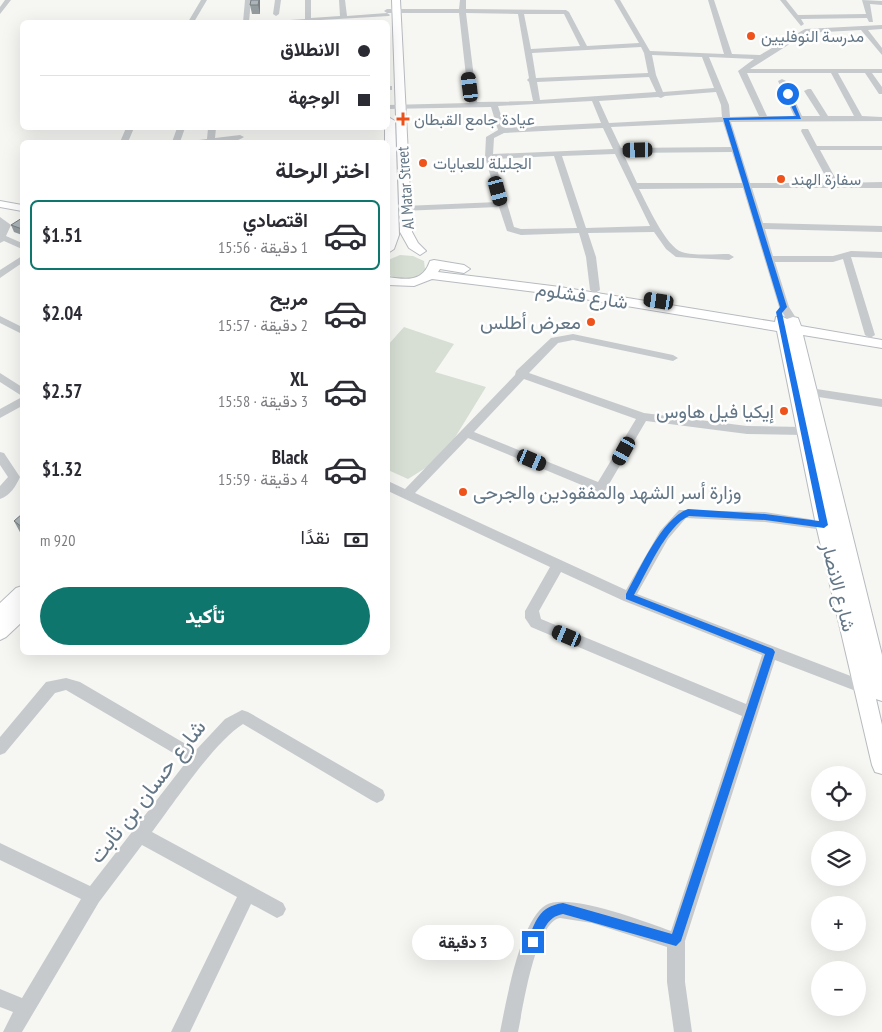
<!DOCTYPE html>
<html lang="ar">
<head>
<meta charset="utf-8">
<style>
	body { margin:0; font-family:"PT Sans Narrow",Vazirmatn,sans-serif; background:#f7f7f7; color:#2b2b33; direction:rtl; height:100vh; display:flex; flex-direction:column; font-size:19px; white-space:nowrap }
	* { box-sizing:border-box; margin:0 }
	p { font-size:16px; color:#7c7c81 }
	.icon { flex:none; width:28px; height:28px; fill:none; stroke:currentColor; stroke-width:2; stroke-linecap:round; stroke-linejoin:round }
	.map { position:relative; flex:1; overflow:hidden; direction:ltr }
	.details { position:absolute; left:20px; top:140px; width:370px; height:515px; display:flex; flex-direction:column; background:#fff; border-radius:8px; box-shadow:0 5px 20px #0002; direction:rtl }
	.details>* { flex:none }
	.top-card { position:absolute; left:20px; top:20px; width:370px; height:110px; border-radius:8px; box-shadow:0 5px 20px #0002; direction:rtl; display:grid; align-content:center; height:110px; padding:0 20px; background:#fff }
	.tools { position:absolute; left:811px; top:766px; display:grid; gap:10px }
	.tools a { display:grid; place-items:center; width:55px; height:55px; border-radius:50%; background:#fff; box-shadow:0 5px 20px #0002; font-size:25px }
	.end { position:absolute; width:22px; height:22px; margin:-11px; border:6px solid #1a73e8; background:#fff; box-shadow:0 0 0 2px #fff }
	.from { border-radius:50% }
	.bubble { position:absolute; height:35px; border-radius:18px; background:#fff; box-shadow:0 5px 20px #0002; font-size:16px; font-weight:800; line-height:35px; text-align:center; direction:rtl }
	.car { position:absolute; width:15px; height:30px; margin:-15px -8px; border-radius:6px; box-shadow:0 0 4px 1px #0007; background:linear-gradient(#222 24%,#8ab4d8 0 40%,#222 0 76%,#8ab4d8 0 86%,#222 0) }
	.top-card b { display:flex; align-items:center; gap:18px; height:48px; font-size:19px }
	.top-card b+b { border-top:1px solid #e1e1e2 }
	.top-card i { width:12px; height:12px; background:#2b2b33 }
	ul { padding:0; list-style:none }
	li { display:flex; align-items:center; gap:15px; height:70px; margin:0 10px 8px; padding:0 10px; border:2px solid transparent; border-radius:8px }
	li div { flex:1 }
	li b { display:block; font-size:19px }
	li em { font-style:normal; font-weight:800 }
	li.active { border-color:#0f766e }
	li>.icon { width:45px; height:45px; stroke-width:1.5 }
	h2 { padding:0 20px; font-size:22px; line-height:60px }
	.pay { display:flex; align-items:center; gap:12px; height:55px; padding:0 20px; font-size:19px }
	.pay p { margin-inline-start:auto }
	.cta { display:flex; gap:10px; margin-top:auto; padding:10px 20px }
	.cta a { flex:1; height:58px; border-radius:30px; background:#0f766e; color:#fff; font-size:20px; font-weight:800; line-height:58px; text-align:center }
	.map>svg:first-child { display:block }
	.green { fill:#d7dfd4 }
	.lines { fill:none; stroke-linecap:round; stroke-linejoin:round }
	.major-casing { stroke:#b7bbbf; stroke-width:2 }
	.minor { fill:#c6cacd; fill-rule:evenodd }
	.major { fill:#fff; fill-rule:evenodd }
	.wall { fill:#949ca0 }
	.shaded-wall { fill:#787f82 }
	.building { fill:#acb5ba; stroke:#787f82 }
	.route { fill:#1a73e8 }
	.poi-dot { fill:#ef521a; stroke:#fff; stroke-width:2 }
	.labels { text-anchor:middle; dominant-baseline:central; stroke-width:5; stroke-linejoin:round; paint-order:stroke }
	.far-poi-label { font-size:16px; fill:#637686; stroke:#fff; text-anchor:start }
	.far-street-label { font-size:16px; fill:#637686; stroke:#fff }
	.street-label { font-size:19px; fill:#637686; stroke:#fff }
	.poi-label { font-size:19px; fill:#637686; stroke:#fff; text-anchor:end }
	.near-street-label { font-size:22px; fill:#637686; stroke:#fff }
</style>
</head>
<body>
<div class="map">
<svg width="882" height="1032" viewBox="0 0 882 1032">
	<rect width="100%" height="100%" fill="#f6f7f3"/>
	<path class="green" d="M 400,255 L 413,256 L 424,261 L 425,269 C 417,281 399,282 388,274 L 388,260 Z
		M 404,327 L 454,344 L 435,372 L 486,387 L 443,457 L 408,479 L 388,470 L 388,345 Z"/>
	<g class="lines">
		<g class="major-casing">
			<path id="major" d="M 392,0 L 400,0 L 412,232 L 418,243 L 426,251 L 420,255 L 409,248 L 400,232 Z
				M 390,118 L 395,121 L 399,235 L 394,249 L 388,253 L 388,142 L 385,142 L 385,128 L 388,128 L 388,119 Z
				M 0,201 L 22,205 L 22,211 L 0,207 Z
				M 434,260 L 464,265 L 470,269 L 464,273 L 440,269 L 438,272 L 560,287 L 775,322 L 776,317 L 781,316 L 787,319 L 793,317 L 798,318 L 801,326 L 882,340 L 882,348 L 803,335 L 882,655 L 882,701 L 876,699 L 882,725 L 882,774 L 875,772 L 872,765 L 816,525 L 777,331 L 560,295 L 432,279 L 414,286 L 388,285 L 388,277 C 407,280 423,282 430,261 Z
				M 22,586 L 22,622 L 6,637 L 0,640 L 0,603 L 16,588 Z"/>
		</g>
		<path class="minor" d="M 5,0 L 11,0 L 0,14 L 0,7 Z
			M 201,0 L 207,0 L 194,22 L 188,22 Z
			M 245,0 L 251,0 L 249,22 L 243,22 Z
			M 275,0 L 281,0 L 279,14 L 276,16 L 273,14 Z
			M 305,0 L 311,0 L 311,18 L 340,16 L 339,0 L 345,0 L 347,16 L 387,13 L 384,11 L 387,9 L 459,9 L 460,0 L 466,0 L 466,9 L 566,10 L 569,12 L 587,46 L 639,43 L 614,0 L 620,0 L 650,51 L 724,54 L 708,0 L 714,0 L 732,54 L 760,55 L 805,29 L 882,25 L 882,29 L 868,30 L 882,48 L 882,55 L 861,30 L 807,33 L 750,69 L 882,69 L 882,73 L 872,73 L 882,87 L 882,94 L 879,94 L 865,73 L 838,73 L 862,116 L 882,117 L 882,121 L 731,122 L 750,183 L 829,183 L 801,131 L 802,129 L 808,129 L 817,146 L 882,146 L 882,150 L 820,150 L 838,183 L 882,182 L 882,188 L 752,188 L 763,223 L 882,226 L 882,232 L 765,229 L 773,256 L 833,256 L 851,251 L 882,252 L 882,258 L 851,257 L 875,335 L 870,338 L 865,335 L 843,259 L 833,262 L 775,262 L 789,307 L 798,321 L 793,324 L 789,323 L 779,307 L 743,188 L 639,189 C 647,204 666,247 682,252 C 694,256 716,254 729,254 L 734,257 L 729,260 L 676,257 L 666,249 L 654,232 L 588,233 L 596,257 L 600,290 L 595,293 L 590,290 L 586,257 L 579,233 L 521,235 L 507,231 L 499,207 L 401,211 L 400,209 L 404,206 L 498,202 L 485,157 L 486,137 L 498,130 L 491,107 L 388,109 L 388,105 L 469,103 L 459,13 L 387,13 L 390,15 L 389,16 L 287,22 L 290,20 L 305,19 ZM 466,13 L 518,14 L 529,78 L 527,80 L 529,82 L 533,101 L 477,102 ZM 524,14 L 564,14 L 580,46 L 531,49 ZM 641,47 L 644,53 L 648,73 L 536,78 L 532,53 ZM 652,55 L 702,57 L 714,88 L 663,92 L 656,75 ZM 709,57 L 754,59 L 738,71 L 759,116 L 730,117 L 729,105 ZM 747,73 L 831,73 L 854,116 L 828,116 L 811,89 L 808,89 L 804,91 L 820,116 L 802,116 L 786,81 L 782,79 L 778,81 L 794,116 L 767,116 ZM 649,77 L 656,92 L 540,100 L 537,82 ZM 716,92 L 721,105 L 722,117 L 609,123 L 599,101 L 658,97 L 661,98 L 665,96 ZM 592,101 L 601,123 L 505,128 L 498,106 ZM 723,122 L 731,147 L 621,148 L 611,127 ZM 603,128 L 613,149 L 493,154 L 494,138 L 504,133 ZM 732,152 L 742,183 L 637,183 L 623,153 ZM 615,154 L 650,226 L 586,228 L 562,156 ZM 554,156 L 577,228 L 521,229 L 514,227 L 494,159 Z
			M 780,0 L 786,0 L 798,15 L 866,14 L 862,0 L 882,1 L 882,5 L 870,4 L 873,22 L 869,22 L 867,18 L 801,19 L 804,24 L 801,26 Z
			M 388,86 L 392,86 L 392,90 L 388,90 Z
			M 126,128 L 134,128 L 128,142 L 120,142 Z
			M 177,128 L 185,128 L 180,142 L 172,142 Z
			M 208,128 L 216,128 L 215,138 L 240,135 L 244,137 C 233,145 212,142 198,142 L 199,140 L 207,139 Z
			M 0,217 L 11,225 L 6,236 L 22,243 L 22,249 L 4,241 L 0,243 Z
			M 22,256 L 22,263 L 0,278 L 0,270 Z
			M 0,316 L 22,327 L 22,334 L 0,323 Z
			M 573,334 L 673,355 L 678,358 L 673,361 L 573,340 L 558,343 L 529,373 L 644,413 L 747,426 L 804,427 L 810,431 L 804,435 L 747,434 L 646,421 L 605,491 L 601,493 L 468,438 L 415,493 L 626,590 L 660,531 L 679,510 L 765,512 L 828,522 L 830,525 L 828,528 L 824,530 L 765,522 L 686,518 L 668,539 L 637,594 L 882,688 L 882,701 L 775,660 L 685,941 L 685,982 L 692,1032 L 674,1032 L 667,982 L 667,947 L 592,923 L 560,918 C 535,922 523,1009 518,1032 L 500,1032 C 506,1003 520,920 546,905 C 568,892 646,922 671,931 L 742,716 L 531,627 L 525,618 L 525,611 L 550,567 L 388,491 L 388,481 L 405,489 L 515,375 L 516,371 L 551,338 ZM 524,379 L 636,419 L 598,482 L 474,432 ZM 561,572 L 624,601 L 762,655 L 746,704 L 541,619 L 539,611 Z
			M 0,373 L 22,387 L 22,396 L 0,382 Z
			M 810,388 L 882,399 L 882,407 L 806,395 L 804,392 L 806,389 Z
			M 22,397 L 22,406 L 0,418 L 0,409 Z
			M 0,452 L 4,453 L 20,477 C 16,486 10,496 0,499 L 0,486 L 8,477 L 0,465 Z
			M 66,678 L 80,682 L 196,750 L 225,719 L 242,710 L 248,712 L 383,790 L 385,795 L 383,800 L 377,803 L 371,800 L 243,724 C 214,742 174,803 152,832 L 283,903 L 286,909 L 283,915 L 277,918 L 251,904 L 190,1032 L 171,1032 L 237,897 L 142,845 L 99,902 L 22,1032 L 3,1032 L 13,1012 L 0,1007 L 0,989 L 22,998 L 81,899 L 0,860 L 0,843 L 90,886 L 187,761 L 66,690 L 55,693 L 5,753 L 0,755 L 0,737 L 46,682 Z"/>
		<use href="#major" class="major"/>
	</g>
	<path class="wall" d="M 251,0 L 260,0 L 260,14 L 252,14 L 250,5 Z
		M 22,218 L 22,235 L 14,232 L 11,225 Z
		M 22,514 L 22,536 L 14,521 Z"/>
	<path class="shaded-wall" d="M 259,0 L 260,0 L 260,14 L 258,5 Z"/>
	<path class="building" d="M 251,0 L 259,0 L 258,5 L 250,5 Z
		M 22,218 L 22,229 L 11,225 Z
		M 22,514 L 22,527 L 14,521 Z"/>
	<path class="route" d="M 790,92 L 801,119 L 729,120 L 787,307 L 782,313 L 828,525 L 824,528 L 765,520 L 689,516 C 667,525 646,574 634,595 L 773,649 L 775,652 L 681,941 L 676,946 L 563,914 C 546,917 543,932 537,946 L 533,948 L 527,942 C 536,921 538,907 563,903 L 672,934 L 765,654 L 626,599 L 626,594 C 640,569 661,519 688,509 L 765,514 L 819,521 L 776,312 L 780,307 L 723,118 L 796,116 L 785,94 Z"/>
	<g class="poi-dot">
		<circle cx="751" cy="36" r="5"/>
		<path d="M400.5 111.5h5v5h5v5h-5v5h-5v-5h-5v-5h5z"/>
		<circle cx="423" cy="163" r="5"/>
		<circle cx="781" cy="179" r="5"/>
		<circle cx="591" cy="322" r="5"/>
		<circle cx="784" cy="411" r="5"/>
		<circle cx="463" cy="492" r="5"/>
	</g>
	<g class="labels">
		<g class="far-poi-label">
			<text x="761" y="36">مدرسة النوفليين</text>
			<text x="414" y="119">عيادة جامع القبطان</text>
			<text x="433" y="163">الجليلة للعبايات</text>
			<text x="791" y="179">سفارة الهند</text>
		</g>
		<g class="far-street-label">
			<text transform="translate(405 188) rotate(-94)">Al Matar Street</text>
		</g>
		<g class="street-label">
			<text transform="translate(582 295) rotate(9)">شارع فشلوم</text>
			<text transform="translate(839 587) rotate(76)">شارع الانصار</text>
		</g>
		<g class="poi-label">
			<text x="581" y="322">معرض أطلس</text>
			<text x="774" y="411">إيكيا فيل هاوس</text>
			<text x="473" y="492" text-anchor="start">وزارة أسر الشهد والمفقودين والجرحى</text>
		</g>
		<g class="near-street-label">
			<text transform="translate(147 791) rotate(-52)">شارع حسان بن ثابت</text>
		</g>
	</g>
</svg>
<div class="tools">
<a><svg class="icon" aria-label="locate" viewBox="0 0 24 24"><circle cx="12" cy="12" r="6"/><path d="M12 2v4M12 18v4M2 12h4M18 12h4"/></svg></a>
<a><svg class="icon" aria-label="layers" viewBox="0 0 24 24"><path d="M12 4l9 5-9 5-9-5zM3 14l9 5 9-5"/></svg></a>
<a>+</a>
<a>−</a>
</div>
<i class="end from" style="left:788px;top:94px"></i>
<i class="end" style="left:533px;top:942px"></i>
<div class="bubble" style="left:412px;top:925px;width:102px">3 دقيقة</div>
<i class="car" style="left:470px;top:87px;rotate:353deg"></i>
<i class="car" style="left:638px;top:150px;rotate:269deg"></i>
<i class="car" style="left:498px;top:191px;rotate:165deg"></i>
<i class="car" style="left:659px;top:301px;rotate:279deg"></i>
<i class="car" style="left:624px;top:451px;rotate:209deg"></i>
<i class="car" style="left:532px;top:460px;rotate:113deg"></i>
<i class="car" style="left:567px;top:636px;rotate:293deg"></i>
<div class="top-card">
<b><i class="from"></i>الانطلاق</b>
<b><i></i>الوجهة</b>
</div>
<section class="details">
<h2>اختر الرحلة</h2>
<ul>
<li class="active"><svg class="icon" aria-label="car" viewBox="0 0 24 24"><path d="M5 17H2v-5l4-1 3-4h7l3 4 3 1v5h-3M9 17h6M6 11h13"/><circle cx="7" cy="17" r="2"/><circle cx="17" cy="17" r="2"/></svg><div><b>اقتصادي</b><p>1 دقيقة · 15:56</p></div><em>$1.51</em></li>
<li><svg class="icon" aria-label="car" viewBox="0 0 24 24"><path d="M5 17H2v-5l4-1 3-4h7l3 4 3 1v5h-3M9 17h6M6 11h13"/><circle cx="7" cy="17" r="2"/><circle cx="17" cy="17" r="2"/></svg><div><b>مريح</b><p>2 دقيقة · 15:57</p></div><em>$2.04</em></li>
<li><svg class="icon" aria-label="car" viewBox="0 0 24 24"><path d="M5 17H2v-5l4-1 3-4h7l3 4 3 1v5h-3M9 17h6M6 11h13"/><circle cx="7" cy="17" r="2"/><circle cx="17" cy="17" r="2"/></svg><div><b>XL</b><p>3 دقيقة · 15:58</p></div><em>$2.57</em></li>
<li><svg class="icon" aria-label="car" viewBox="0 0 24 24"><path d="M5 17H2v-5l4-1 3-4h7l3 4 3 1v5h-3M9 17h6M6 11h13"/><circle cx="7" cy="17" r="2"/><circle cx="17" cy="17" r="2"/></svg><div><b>Black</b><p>4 دقيقة · 15:59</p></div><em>$1.32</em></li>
</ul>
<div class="pay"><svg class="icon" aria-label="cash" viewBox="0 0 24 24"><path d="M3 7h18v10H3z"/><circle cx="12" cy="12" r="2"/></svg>نقدًا<p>920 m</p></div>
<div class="cta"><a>تأكيد</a></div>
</section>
</div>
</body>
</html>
